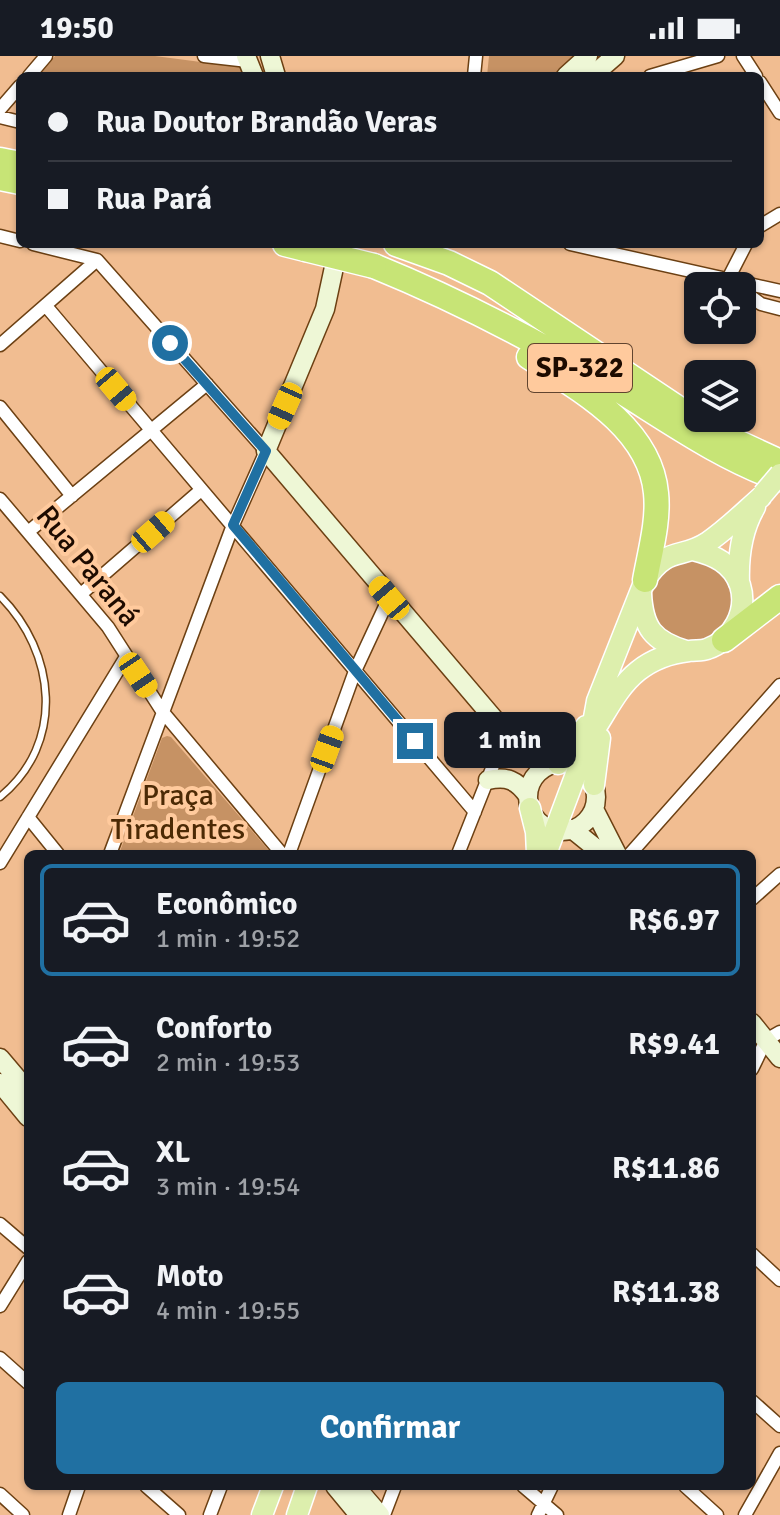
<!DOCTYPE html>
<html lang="pt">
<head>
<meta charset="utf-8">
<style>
	body { margin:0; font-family:Signika,sans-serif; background:#242831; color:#f1f3f6; height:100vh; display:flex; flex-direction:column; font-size:30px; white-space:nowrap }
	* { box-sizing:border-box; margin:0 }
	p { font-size:26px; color:#9ea1a6 }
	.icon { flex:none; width:44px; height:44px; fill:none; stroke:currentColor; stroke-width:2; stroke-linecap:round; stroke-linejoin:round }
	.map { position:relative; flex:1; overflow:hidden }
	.panel { position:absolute; left:24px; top:794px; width:732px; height:640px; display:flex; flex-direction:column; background:#171b24; border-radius:12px; box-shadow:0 2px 6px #0004 }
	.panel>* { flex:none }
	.top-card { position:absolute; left:16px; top:16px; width:748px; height:176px; border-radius:12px; box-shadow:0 2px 6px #0004; display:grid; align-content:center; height:176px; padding:0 32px; background:#171b24 }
	.controls { position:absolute; left:684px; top:216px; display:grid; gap:16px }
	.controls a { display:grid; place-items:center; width:72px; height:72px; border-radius:12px; background:#171b24; box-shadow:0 2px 6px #0004; font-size:40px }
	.end { position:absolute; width:36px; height:36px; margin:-18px; border:10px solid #2070a2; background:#fff; box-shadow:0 0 0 4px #fff }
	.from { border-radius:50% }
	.bubble { position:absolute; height:56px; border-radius:12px; background:#171b24; box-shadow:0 2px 6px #0004; font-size:26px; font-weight:700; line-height:56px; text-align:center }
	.car { position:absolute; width:24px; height:48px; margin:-24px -12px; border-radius:10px; box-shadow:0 0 6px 2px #0007; background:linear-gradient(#f5c518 24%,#345 0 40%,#f5c518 0 76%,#345 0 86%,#f5c518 0) }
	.top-card b { display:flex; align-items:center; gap:28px; height:76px; font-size:30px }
	.top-card b+b { border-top:2px solid #363941 }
	.top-card i { width:20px; height:20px; background:#f1f3f6 }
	ul { padding:14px 0 0; list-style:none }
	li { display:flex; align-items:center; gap:24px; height:112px; margin:0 16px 12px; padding:0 16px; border:4px solid transparent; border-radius:12px }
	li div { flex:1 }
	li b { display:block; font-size:30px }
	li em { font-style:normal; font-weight:700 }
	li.selected { border-color:#2070a2 }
	li>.icon { width:72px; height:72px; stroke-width:1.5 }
	.button { display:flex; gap:16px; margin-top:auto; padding:16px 32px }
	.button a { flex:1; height:92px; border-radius:12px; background:#2070a2; color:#fff; font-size:32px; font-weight:700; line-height:92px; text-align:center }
	.status { display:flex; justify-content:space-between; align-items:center; height:56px; padding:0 40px; background:#171b24; direction:ltr }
	.status svg { height:22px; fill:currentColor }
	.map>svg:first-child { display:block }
	.green { fill:#c69264 }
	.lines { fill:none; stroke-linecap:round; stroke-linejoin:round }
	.lane-casing { stroke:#6c4013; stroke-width:9 }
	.street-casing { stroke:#6c4013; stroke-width:15 }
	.secondary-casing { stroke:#6c4013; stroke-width:21 }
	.primary-casing { stroke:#fff; stroke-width:23 }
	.highway-casing { stroke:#fff; stroke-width:27 }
	.lane { stroke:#fff; stroke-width:6 }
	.street { stroke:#fff; stroke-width:12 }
	.secondary { stroke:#eef7d6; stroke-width:18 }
	.primary { stroke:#ddefad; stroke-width:20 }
	.highway { stroke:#c7e476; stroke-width:24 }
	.primary-bridge-casing { stroke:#fff; stroke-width:23; stroke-linecap:butt }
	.highway-bridge-casing { stroke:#fff; stroke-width:27; stroke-linecap:butt }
	.primary-bridge { stroke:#ddefad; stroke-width:20 }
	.highway-bridge { stroke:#c7e476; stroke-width:24 }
	.route { stroke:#2070a2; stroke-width:10 }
	.labels { text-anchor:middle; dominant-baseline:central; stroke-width:8; stroke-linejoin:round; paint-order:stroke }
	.shield { fill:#ffca9d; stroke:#61442f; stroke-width:2 }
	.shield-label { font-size:28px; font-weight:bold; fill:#1d0b00 }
	.street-label { font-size:30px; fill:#1d0b00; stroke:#ffca9d }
	.park-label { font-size:30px; fill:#4c2a05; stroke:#ffca9d }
</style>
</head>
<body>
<div class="status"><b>19:50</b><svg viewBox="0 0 49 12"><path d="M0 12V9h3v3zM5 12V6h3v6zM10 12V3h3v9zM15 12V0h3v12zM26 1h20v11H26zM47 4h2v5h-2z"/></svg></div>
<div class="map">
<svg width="780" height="1459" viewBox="0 0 780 1459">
	<rect width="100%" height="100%" fill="#f1bd91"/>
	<path class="green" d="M 55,0 L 155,0 L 239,11 L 244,13 L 249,20 L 38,20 Z
		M 489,0 L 574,0 L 552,20 L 487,20 Z
		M652 545a41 41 0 1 1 82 0a41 41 0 1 1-82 0Z
		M 167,680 L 171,681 L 272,798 L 119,798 L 162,682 Z"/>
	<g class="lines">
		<g class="lane-casing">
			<path id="lane" d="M 0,540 C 56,596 66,687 0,741"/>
		</g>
		<g class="street-casing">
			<path id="street" d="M 204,0 L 248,5
				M 743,0 L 756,20
				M 29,20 L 46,0
				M 474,20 L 476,0
				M 650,20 L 718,0
				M 760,26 L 780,57
				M 0,53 L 20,30
				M 0,61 L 20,66
				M 760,170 L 780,158
				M 0,180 L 20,185
				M 33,188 L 97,204
				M 570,188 L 780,235
				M 97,204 L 266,395 L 233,469 L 110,798
				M 728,223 L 746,188
				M 742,234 L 761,248 L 780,253
				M 46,250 L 475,756
				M 0,289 L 97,204
				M 0,351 L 72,440
				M 0,443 L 108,571 L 162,655 L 282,798
				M 28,476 L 207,328
				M 81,538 L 201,434
				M 28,761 L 58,798
				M 289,798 L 355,615 L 389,542
				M 458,798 L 506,677
				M 630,798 L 780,629
				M 0,807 L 126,601
				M 752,843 L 780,818
				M 752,1013 L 766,984 L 780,976
				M 0,1168 L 28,1192
				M 752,1198 L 780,1224
				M 0,1250 L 28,1205
				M 0,1302 L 28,1327
				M 752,1345 L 780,1370
				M 146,1430 L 179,1459
				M 523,1430 L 557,1459
				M 685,1430 L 717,1459
				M 0,1438 L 23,1459
				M 69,1459 L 79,1430
				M 210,1459 L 221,1430
				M 384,1459 L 395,1430
				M 538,1459 L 552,1430
				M 745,1459 L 780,1397"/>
		</g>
		<g class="secondary-casing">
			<path id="secondary" d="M 246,0 L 254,20
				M 270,0 L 276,20
				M 566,20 L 588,0
				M 592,20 L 615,0
				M 339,188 L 325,253 L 266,395 L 506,677 L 556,708
				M528 741a34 34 0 1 1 68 0a34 34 0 1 1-68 0Z
				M 488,724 C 507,720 517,724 528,740
				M 594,753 L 617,798
				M 572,773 L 603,798
				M 752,967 L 780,1002
				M 0,1002 L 28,1035
				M 0,1027 L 28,1061
				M 335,1430 L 359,1459
				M 355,1430 L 380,1459"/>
		</g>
		<g class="primary-casing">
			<path id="primary" d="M 739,527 C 738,500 741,475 755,451
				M 641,538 C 643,572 653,585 686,595
				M 595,673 C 608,653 619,630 638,615 C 653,603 671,597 689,595 C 695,594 702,595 707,593 C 733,584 748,555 740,529 C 732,507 714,499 693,494
				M 558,708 L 586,670
				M 594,729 L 600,682
				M 530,752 L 536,776 L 537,798
				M 546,798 L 591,678 L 597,645 L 645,524 C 668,489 681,504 708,486 C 727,473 744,456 761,441
				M 262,1459 L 273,1430
				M 297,1459 L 307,1430"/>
		</g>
		<g class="highway-casing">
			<path id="highway" d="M 0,104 L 20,108
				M 0,122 L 20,126
				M 285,188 L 305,193
				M 396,188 L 449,207 L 490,227 L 709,373 L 780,406
				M 374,210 C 455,243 534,284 609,328 C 665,362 718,401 780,423
				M 529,301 C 579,333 650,371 656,437 C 659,465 650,496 645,524
				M 724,584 L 780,541"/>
		</g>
		<use href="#lane" class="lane"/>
		<use href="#street" class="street"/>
		<use href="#secondary" class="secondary"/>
		<use href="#primary" class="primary"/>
		<use href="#highway" class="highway"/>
		<g class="primary-bridge-casing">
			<path id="primary-bridge" d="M 763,438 L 780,418"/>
		</g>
		<g class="highway-bridge-casing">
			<path id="highway-bridge" d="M 305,193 L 374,210"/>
		</g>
		<use href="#primary-bridge" class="primary-bridge"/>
		<use href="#highway-bridge" class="highway-bridge"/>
	</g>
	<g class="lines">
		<path class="route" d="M 170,287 L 266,395 L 233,469 L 415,685"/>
	</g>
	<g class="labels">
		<rect class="shield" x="528" y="288" width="104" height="48" rx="6"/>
		<g class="shield-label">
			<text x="580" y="312">SP-322</text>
		</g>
		<g class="street-label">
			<text transform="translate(88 510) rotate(51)">Rua Paraná</text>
		</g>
		<g class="park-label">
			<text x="178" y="739">Praça<tspan x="178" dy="34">Tiradentes</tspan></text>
		</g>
	</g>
</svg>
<div class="controls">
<a><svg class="icon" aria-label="locate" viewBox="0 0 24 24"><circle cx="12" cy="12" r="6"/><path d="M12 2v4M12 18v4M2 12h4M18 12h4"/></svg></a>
<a><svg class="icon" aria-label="layers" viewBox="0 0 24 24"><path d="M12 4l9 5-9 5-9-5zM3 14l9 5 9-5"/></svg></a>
</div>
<i class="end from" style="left:170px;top:287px"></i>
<i class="end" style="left:415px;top:685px"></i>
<div class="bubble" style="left:444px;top:656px;width:132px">1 min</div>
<i class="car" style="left:116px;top:333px;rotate:140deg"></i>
<i class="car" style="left:285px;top:350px;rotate:204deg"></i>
<i class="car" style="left:153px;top:476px;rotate:49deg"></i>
<i class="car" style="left:389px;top:542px;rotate:320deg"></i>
<i class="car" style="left:138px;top:619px;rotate:146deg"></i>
<i class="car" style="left:327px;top:693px;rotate:20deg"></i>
<div class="top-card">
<b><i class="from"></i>Rua Doutor Brandão Veras</b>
<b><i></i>Rua Pará</b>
</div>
<section class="panel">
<ul>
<li class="selected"><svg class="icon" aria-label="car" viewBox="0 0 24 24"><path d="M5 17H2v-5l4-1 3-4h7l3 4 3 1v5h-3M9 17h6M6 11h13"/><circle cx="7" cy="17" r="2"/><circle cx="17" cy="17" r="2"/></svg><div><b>Econômico</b><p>1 min · 19:52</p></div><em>R$6.97</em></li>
<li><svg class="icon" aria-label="car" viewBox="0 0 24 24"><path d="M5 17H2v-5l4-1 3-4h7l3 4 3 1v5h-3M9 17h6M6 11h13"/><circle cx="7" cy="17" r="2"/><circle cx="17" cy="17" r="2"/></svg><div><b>Conforto</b><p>2 min · 19:53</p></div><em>R$9.41</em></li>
<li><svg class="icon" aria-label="car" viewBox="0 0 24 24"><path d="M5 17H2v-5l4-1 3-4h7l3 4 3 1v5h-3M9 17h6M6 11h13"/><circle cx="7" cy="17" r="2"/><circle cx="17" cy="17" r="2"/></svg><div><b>XL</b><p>3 min · 19:54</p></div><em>R$11.86</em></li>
<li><svg class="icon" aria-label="car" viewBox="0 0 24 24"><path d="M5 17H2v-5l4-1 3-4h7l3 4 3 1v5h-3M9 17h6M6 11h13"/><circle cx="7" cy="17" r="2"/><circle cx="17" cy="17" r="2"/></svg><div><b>Moto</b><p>4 min · 19:55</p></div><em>R$11.38</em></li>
</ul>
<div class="button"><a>Confirmar</a></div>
</section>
</div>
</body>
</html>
